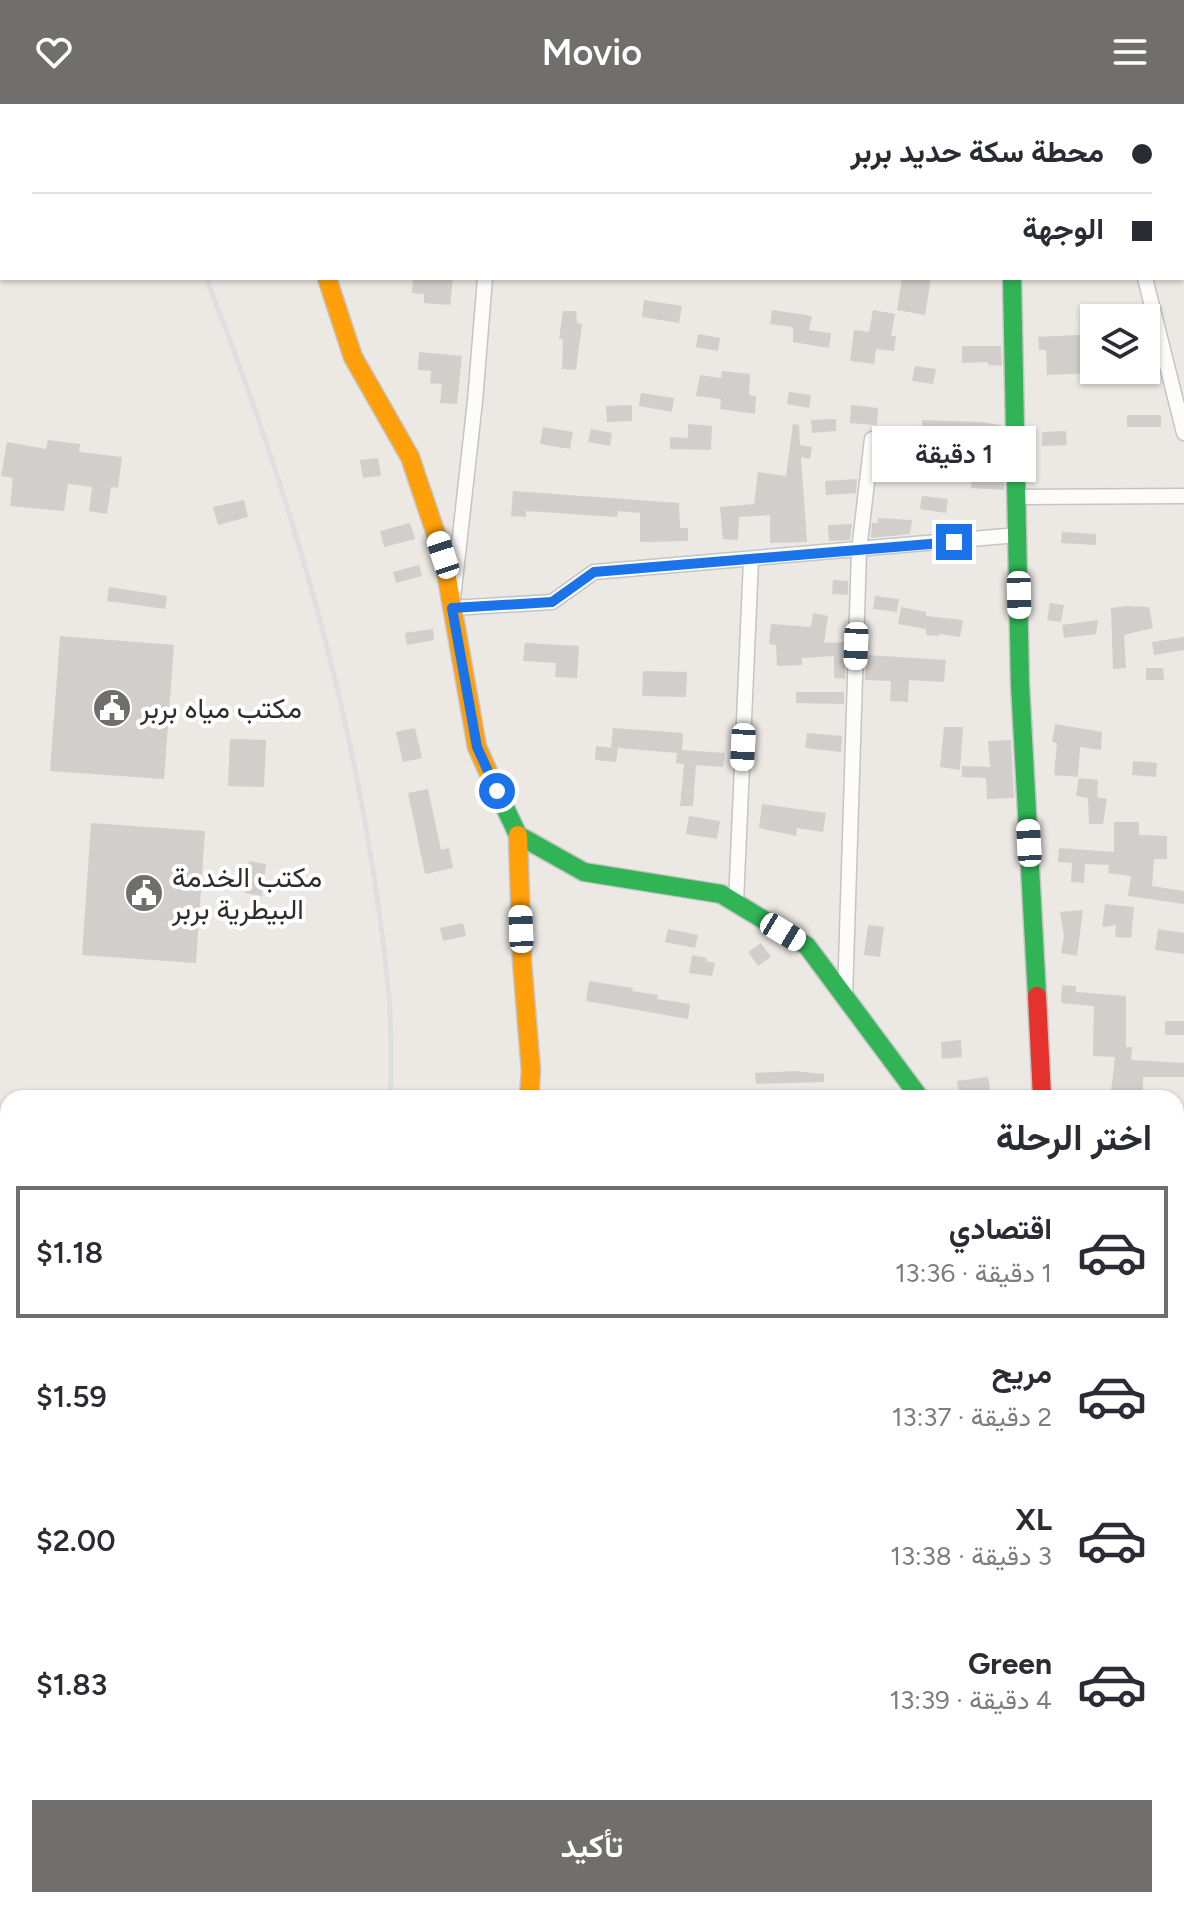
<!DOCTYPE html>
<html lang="ar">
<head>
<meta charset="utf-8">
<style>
	body { margin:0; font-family:Figtree,Vazirmatn,sans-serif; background:#f7f7f7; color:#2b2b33; direction:rtl; height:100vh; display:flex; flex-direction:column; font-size:30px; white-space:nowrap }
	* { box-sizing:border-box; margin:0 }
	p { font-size:26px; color:#7c7c81 }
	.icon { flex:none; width:44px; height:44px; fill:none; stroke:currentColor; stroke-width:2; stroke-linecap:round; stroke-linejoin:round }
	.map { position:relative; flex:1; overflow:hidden; direction:ltr }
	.side { position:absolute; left:0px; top:986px; width:1184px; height:818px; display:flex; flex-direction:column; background:#fff; border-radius:24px 24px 0 0; box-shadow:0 2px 6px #0004; direction:rtl }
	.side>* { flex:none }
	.banner { position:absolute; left:0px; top:0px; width:1184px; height:176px; box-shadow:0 2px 6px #0004; direction:rtl; display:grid; align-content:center; height:176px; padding:0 32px; background:#fff }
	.buttons { position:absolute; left:1080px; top:200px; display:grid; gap:16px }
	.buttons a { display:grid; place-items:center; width:80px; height:80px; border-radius:0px; background:#fff; box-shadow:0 2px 6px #0004; font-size:40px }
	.end { position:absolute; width:36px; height:36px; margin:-18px; border:10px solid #1a73e8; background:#fff; box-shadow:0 0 0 4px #fff }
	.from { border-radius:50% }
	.bubble { position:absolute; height:56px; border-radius:0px; background:#fff; box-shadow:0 2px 6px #0004; font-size:26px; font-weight:600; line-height:56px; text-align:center; direction:rtl }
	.car { position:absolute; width:24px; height:48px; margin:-24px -12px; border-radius:10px; box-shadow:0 0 6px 2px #0007; background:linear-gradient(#fff 24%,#345 0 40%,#fff 0 76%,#345 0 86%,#fff 0) }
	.banner b { display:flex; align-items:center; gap:28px; height:76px; font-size:30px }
	.banner b+b { border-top:2px solid #e1e1e2 }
	.banner i { width:20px; height:20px; background:#2b2b33 }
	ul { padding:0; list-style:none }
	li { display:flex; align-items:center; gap:24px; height:132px; margin:0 16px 12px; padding:0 16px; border:4px solid transparent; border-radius:0px }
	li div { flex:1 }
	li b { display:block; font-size:30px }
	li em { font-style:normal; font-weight:600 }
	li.on { border-color:#706f6e }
	li>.icon { width:72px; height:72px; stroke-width:1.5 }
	h2 { padding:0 32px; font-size:36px; line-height:96px }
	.action { display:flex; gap:16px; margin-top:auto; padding:16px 32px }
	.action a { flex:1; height:92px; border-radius:0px; background:#706f6e; color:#fff; font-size:32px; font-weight:600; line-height:92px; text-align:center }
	header { display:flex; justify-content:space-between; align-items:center; height:104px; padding:0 32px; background:#706f6e; color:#fff; font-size:36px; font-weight:600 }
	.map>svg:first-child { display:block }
	.building { fill:#d1cecb }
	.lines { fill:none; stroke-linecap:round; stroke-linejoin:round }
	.street-casing { stroke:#c5c4c5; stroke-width:17 }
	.fast-casing { stroke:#c5c4c5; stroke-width:21 }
	.slow-casing { stroke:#c5c4c5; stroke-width:21 }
	.jam-casing { stroke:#c5c4c5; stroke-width:21 }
	.street { stroke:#fcfcfb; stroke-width:14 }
	.fast { stroke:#30b455; stroke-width:18 }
	.slow { stroke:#ff9f0a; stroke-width:18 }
	.jam { stroke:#e5322d; stroke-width:18 }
	.rail { stroke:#dfdfe1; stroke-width:5 }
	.route { stroke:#1a73e8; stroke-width:10 }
	.labels { text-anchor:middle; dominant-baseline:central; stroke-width:8; stroke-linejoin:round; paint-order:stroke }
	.poi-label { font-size:28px; fill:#2e2e2e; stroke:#fff; text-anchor:start }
</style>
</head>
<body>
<header><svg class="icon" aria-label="menu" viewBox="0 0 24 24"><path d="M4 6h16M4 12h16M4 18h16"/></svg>Movio<svg class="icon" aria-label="heart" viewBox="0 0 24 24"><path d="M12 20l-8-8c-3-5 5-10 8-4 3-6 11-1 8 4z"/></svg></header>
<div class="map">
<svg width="1184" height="1803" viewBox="0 0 1184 1803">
	<rect width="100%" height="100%" fill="#ece8e4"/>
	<path class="building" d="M 413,174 L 453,174 L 450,201 L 424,199 L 424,190 L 412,189 Z
		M 902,174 L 931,174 L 925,211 L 897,206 Z
		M 644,196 L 682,202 L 679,219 L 642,213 Z
		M 772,206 L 812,212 L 809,226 L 831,229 L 829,244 L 793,238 L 793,223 L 770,220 Z
		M 873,206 L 895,210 L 891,232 L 896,232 L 894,247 L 876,245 L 874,260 L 850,257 L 854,226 L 869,228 Z
		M 563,207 L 576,207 L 577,219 L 582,220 L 576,266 L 562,265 L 563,235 L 559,235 Z
		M 698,230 L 720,234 L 718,247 L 696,243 Z
		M 1094,230 L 1093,269 L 1047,271 L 1046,246 L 1039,246 L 1038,233 Z
		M 962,242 L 1001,242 L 1002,262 L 988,261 L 988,258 L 962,259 Z
		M 419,248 L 462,252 L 457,300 L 440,299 L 442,280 L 430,279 L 431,267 L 418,266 Z
		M 915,262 L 936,265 L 933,280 L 912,277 Z
		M 722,267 L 750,270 L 749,291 L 756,292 L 755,310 L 720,305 L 721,295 L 696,292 L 700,271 L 721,274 Z
		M 789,288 L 811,291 L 809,304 L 787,300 Z
		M 641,289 L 674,294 L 672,308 L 639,302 Z
		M 632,301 L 632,317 L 607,318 L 606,302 Z
		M 851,301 L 878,304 L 877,321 L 850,319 Z
		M 1127,311 L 1161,311 L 1161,323 L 1127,323 Z
		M 836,315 L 836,327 L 812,329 L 811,316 Z
		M 922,316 L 980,318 L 1001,321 L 994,363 L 1004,364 L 1004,386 L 971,384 L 974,342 L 922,341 Z
		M 688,320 L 712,322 L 711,346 L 670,345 L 670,333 L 688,334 Z
		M 793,320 L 799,321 L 800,341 L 812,343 L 810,355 L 801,353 L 807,438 L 770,439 L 770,411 L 739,413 L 738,436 L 723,435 L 720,403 L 754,400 L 758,368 L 786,372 Z
		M 543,323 L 573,328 L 570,345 L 540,340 Z
		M 591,325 L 612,329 L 610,342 L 588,338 Z
		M 1066,327 L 1067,341 L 1042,342 L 1042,328 Z
		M 48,336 L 80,340 L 79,348 L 122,353 L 118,384 L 111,383 L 107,410 L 89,407 L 92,383 L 68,380 L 64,407 L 10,402 L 13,374 L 1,372 L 7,338 L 46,345 Z
		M 378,354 L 381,372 L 363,374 L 360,356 Z
		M 857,375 L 856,389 L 826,391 L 825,377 Z
		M 513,387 L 679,399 L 680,424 L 688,424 L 688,437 L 640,438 L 640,409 L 618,407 L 617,413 L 526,407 L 526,413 L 511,412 Z
		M 922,392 L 948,395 L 946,409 L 920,405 Z
		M 244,396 L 248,413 L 218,421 L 213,403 Z
		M 878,414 L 912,416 L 910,430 L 871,434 L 872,419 L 878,419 Z
		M 410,419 L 415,435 L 384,443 L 380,427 Z
		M 852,420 L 850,436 L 829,437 L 828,421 Z
		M 1062,428 L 1096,430 L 1096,441 L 1061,439 Z
		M 419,461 L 422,472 L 396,479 L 393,468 Z
		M 833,476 L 848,477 L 848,491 L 832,490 Z
		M 109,483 L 167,492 L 165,505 L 107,497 Z
		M 875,492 L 899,495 L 897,508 L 873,505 Z
		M 1050,499 L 1064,501 L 1061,518 L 1047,516 Z
		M 1127,502 L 1149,503 L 1153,524 L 1124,531 L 1126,564 L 1113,565 L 1111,504 Z
		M 901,503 L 926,508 L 926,512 L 963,516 L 960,533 L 939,530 L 939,532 L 926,531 L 926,525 L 898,520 Z
		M 813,509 L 828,512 L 824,539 L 846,538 L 845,575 L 834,574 L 834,552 L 802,554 L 802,561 L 777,562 L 776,541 L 769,540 L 771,520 L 811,523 Z
		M 1098,516 L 1096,530 L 1064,534 L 1062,521 Z
		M 433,525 L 434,536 L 407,541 L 405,529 Z
		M 60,532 L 174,541 L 164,675 L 50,667 Z
		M 1184,533 L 1184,546 L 1154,551 L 1152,538 Z
		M 525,539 L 579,542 L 577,574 L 555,573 L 556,559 L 523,557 Z
		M 866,551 L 946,556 L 944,578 L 909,576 L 908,598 L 890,597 L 891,577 L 865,576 Z
		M 1146,564 L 1163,564 L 1164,576 L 1146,576 Z
		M 643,567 L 687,568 L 686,593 L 642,592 Z
		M 796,588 L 844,588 L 844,600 L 796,599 Z
		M 1055,620 L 1102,628 L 1101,646 L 1080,643 L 1078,673 L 1054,671 L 1057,639 L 1052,638 Z
		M 944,623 L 963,623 L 960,666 L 940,663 Z
		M 415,624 L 422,654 L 403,658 L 396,628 Z
		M 613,624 L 683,629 L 682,646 L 725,649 L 723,663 L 696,661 L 693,702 L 680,702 L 684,660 L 676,659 L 677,649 L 618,644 L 616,658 L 595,656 L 596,642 L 615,644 L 611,643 Z
		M 807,629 L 842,632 L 841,648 L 805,644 Z
		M 230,635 L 266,636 L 264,683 L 228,682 Z
		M 1011,636 L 1014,694 L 987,695 L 986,674 L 962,673 L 962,662 L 990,663 L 988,637 Z
		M 1133,657 L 1157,659 L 1156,673 L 1132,671 Z
		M 1079,674 L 1098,676 L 1097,693 L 1107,695 L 1103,720 L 1089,720 L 1088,694 L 1076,692 Z
		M 428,685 L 441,746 L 449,744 L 453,764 L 425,770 L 408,689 Z
		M 762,700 L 826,709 L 823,728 L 797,724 L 796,732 L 759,724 Z
		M 689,712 L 720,717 L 717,735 L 686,730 Z
		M 1114,718 L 1139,718 L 1139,731 L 1167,732 L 1167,755 L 1154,755 L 1152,782 L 1184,787 L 1184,800 L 1128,792 L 1131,772 L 1108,769 L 1109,761 L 1085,760 L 1084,779 L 1071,778 L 1072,759 L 1058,758 L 1059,744 L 1114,748 Z
		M 91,719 L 205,727 L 196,859 L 82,851 Z
		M 249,757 L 266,760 L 262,792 L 245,789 Z
		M 1105,800 L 1134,803 L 1131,834 L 1115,833 L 1116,821 L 1102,823 Z
		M 1083,806 L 1077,852 L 1061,849 L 1064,832 L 1060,808 Z
		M 463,819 L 466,832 L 443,837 L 440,824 Z
		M 868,821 L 884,823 L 880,853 L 864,851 Z
		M 668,825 L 698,831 L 695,844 L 665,838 Z
		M 1158,825 L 1184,829 L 1184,850 L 1155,846 Z
		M 761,839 L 771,853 L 758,862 L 748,848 Z
		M 692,851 L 707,854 L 706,857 L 715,859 L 712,872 L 689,869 Z
		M 589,877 L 633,884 L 632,887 L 658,891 L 657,895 L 690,900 L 688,915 L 586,897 Z
		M 1062,881 L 1076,882 L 1076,888 L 1126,892 L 1126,943 L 1132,943 L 1131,956 L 1184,959 L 1184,973 L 1143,973 L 1143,994 L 1126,994 L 1126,988 L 1111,987 L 1115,953 L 1093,952 L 1094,902 L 1061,899 Z
		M 1165,917 L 1184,917 L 1184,931 L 1165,931 Z
		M 961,936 L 962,953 L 942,955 L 941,938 Z
		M 794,967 L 824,970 L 824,978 L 756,980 L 755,969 Z
		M 988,973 L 991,991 L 960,994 L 957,977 Z"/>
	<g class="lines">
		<g class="street-casing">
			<path id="street" d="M 1103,0 L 1104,2
				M 500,2 L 500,0
				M 485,174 L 475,297 L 452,504 L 552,498 L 594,468 L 1018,431
				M 1145,174 L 1184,329
				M 1017,393 L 1184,392
				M 736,799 L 751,456
				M 845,893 L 859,447 L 872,335
				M 1176,1440 L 1184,1442
				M 0,1545 L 8,1549
				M 1176,1584 L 1184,1585
				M 0,1686 L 8,1690
				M 575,1796 L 641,1803
				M 794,1796 L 880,1803
				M 23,1803 L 27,1796
				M 534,1803 L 535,1796
				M 731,1803 L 732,1796
				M 913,1803 L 914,1796
				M 1122,1803 L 1122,1796"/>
		</g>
		<g class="fast-casing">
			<path id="fast" d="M 269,0 L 270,2
				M 1012,174 L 1020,580 L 1037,892
				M 490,672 L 518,731 L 584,768 L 721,790 L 807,842 L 920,994
				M 297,1803 L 300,1796
				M 1178,1803 L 1184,1748"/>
		</g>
		<g class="slow-casing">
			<path id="slow" d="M 1005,0 L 1005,2
				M 327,174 L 353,253 L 410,353 L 443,451 L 477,643 L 490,672
				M 518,731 L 522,857 L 531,967 L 529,994"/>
		</g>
		<g class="jam-casing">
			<path id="jam" d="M 1037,892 L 1042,994
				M 1176,1241 L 1184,1255"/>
		</g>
		<use href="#street" class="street"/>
		<use href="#fast" class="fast"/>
		<use href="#slow" class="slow"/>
		<use href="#jam" class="jam"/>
		<path class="rail" d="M 129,0 L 130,2
			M 206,174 C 297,405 365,643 389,891 C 392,925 390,960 391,994
			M 242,1803 L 245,1796"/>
	</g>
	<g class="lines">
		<path class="route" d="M 497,687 L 477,643 L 452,504 L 552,498 L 594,468 L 954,438"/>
	</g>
	<defs>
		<g id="civic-disc" transform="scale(2)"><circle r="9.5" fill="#706f6e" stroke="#fff"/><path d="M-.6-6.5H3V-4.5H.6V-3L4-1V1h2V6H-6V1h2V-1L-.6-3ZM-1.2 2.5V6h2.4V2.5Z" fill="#fff"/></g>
	</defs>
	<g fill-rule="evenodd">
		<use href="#civic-disc" x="112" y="604"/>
		<use href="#civic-disc" x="144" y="789"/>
	</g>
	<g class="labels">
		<g class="poi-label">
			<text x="140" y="604">مكتب مياه بربر</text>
			<text x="172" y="773">مكتب الخدمة<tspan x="172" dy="32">البيطرية بربر</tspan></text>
		</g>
	</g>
</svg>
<div class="buttons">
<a><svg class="icon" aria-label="layers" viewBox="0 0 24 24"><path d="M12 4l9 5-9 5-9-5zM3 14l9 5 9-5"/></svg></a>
</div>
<i class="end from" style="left:497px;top:687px"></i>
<i class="end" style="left:954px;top:438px"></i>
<div class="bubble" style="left:872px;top:322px;width:164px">1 دقيقة</div>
<i class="car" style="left:443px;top:451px;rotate:342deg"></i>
<i class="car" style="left:1019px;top:491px;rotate:179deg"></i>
<i class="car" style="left:856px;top:542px;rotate:182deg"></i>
<i class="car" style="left:743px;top:643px;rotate:183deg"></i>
<i class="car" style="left:1029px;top:739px;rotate:357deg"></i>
<i class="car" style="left:521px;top:825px;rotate:358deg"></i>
<i class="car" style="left:783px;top:828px;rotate:121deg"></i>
<div class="banner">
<b><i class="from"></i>محطة سكة حديد بربر</b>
<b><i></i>الوجهة</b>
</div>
<section class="side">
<h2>اختر الرحلة</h2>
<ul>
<li class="on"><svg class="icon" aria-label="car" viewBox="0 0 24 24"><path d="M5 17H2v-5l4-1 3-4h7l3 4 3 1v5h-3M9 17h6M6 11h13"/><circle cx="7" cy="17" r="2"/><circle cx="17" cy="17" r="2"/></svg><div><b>اقتصادي</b><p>1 دقيقة · 13:36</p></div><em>$1.18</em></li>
<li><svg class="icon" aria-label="car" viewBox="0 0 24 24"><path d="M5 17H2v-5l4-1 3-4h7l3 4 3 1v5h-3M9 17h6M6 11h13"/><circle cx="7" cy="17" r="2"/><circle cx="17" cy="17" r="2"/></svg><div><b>مريح</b><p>2 دقيقة · 13:37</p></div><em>$1.59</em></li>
<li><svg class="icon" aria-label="car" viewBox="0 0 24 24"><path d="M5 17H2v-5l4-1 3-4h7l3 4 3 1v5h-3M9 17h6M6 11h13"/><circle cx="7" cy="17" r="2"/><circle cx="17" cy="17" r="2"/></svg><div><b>XL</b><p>3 دقيقة · 13:38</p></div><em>$2.00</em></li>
<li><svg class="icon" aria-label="car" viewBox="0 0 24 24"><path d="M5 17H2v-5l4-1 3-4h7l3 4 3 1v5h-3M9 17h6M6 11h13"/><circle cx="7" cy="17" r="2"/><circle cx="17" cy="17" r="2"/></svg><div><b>Green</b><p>4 دقيقة · 13:39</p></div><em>$1.83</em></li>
</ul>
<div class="action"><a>تأكيد</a></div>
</section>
</div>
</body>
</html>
